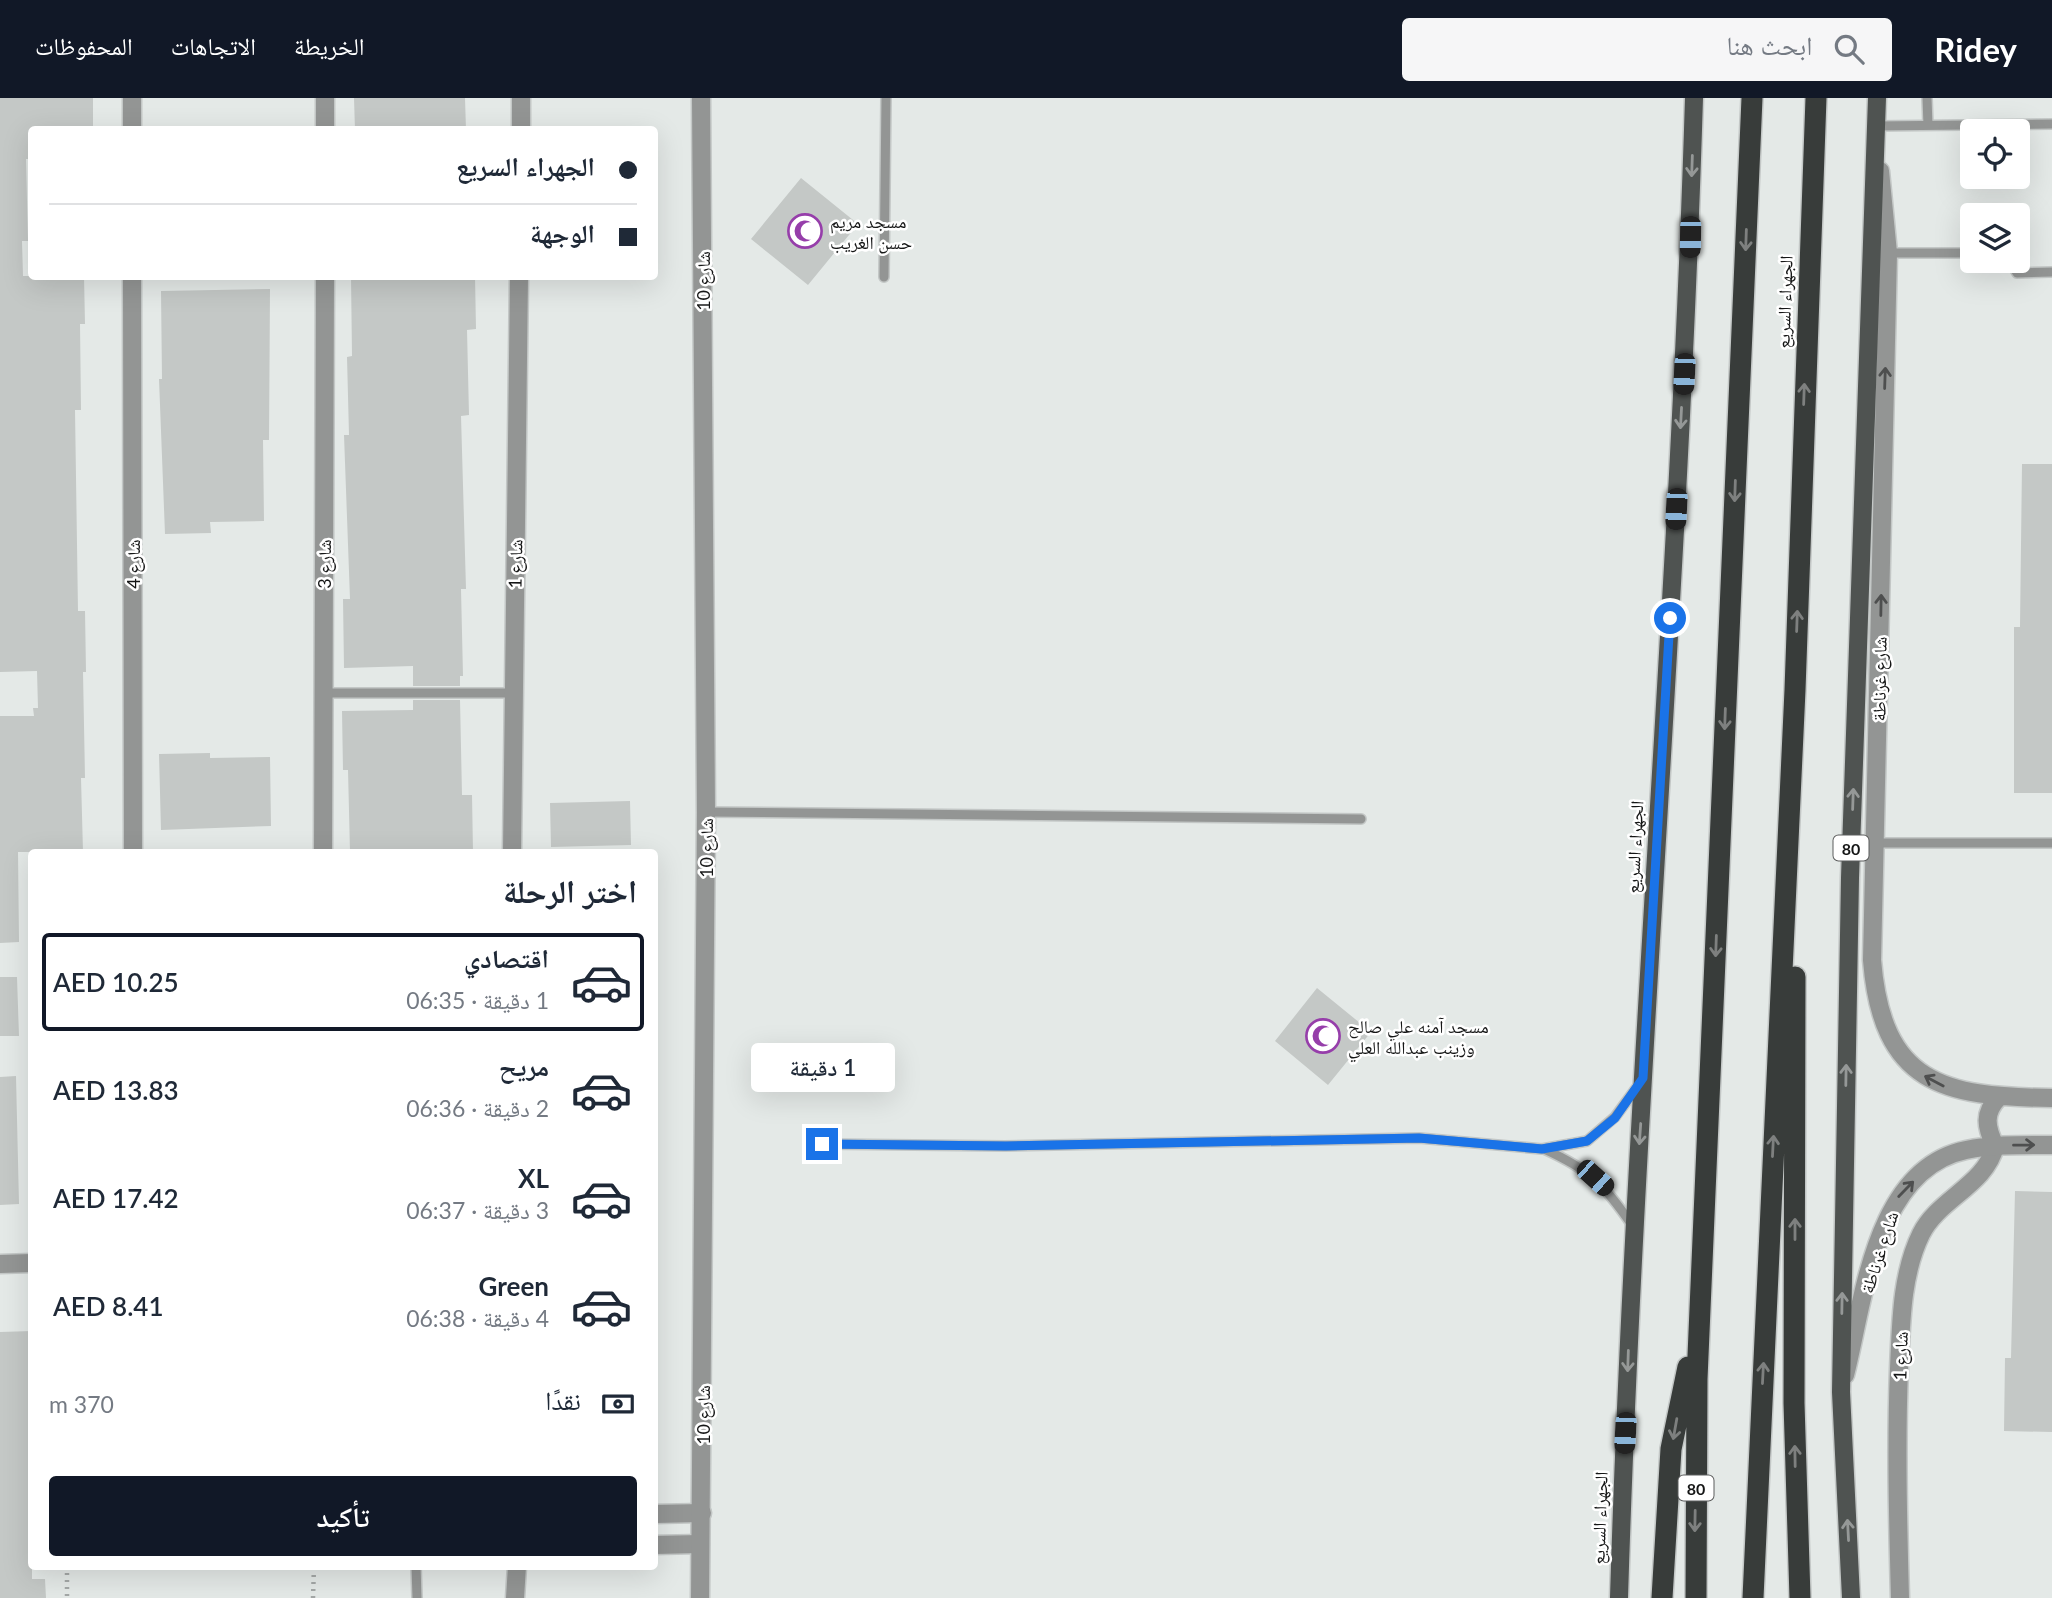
<!DOCTYPE html>
<html lang="ar">
<head>
<meta charset="utf-8">
<style>
	body { margin:0; font-family:Lato,"Noto Naskh Arabic",sans-serif; background:#f6f6f7; color:#1f2937; direction:rtl; height:100vh; display:flex; flex-direction:column; font-size:26px; white-space:nowrap }
	* { box-sizing:border-box; margin:0 }
	p { font-size:23px; color:#747a83 }
	.icon { flex:none; width:38px; height:38px; fill:none; stroke:currentColor; stroke-width:2; stroke-linecap:round; stroke-linejoin:round }
	.map { position:relative; flex:1; overflow:hidden; direction:ltr }
	.sheet { position:absolute; left:28px; top:751px; width:630px; height:721px; display:flex; flex-direction:column; background:#fff; border-radius:7px; box-shadow:0 7px 28px #0002; direction:rtl }
	.sheet>* { flex:none }
	.hud { position:absolute; left:28px; top:28px; width:630px; height:154px; border-radius:7px; box-shadow:0 7px 28px #0002; direction:rtl; display:grid; align-content:center; height:154px; padding:0 21px; background:#fff }
	.fabs { position:absolute; left:1960px; top:21px; display:grid; gap:14px }
	.fabs a { display:grid; place-items:center; width:70px; height:70px; border-radius:7px; background:#fff; box-shadow:0 7px 28px #0002; font-size:35px }
	.end { position:absolute; width:32px; height:32px; margin:-16px; border:9px solid #1a73e8; background:#fff; box-shadow:0 0 0 4px #fff }
	.from { border-radius:50% }
	.bubble { position:absolute; height:49px; border-radius:7px; background:#fff; box-shadow:0 7px 28px #0002; font-size:23px; font-weight:600; line-height:49px; text-align:center; direction:rtl }
	.car { position:absolute; width:21px; height:42px; margin:-21px -10px; border-radius:9px; box-shadow:0 0 5px 2px #0007; background:linear-gradient(#222 24%,#8ab4d8 0 40%,#222 0 76%,#8ab4d8 0 86%,#222 0) }
	.hud b { display:flex; align-items:center; gap:24px; height:66px; font-size:26px }
	.hud b+b { border-top:2px solid #e0e1e3 }
	.hud i { width:18px; height:18px; background:#1f2937 }
	ul { padding:0; list-style:none }
	li { display:flex; align-items:center; gap:21px; height:98px; margin:0 14px 10px; padding:0 7px; border:4px solid transparent; border-radius:7px }
	li div { flex:1 }
	li b { display:block; font-size:26px }
	li em { font-style:normal; font-weight:600 }
	li.current { border-color:#111827 }
	li>.icon { width:63px; height:63px; stroke-width:1.5 }
	h2 { padding:0 21px; font-size:32px; line-height:84px }
	.pay { display:flex; align-items:center; gap:18px; height:77px; padding:0 21px; font-size:26px }
	.pay p { margin-inline-start:auto }
	.primary-button { display:flex; gap:14px; margin-top:auto; padding:14px 21px }
	.primary-button a { flex:1; height:80px; border-radius:7px; background:#111827; color:#fff; font-size:28px; font-weight:600; line-height:80px; text-align:center }
	header { display:flex; align-items:center; gap:42px; box-sizing:border-box; height:98px; padding:0 35px; background:#111827; color:#fff }
	header strong { font-size:33px }
	nav { display:flex; gap:38px; margin-inline-start:auto; font-size:24px }
	.search { width:490px; height:63px; background:#f6f6f7; display:flex; align-items:center; gap:18px; box-sizing:border-box; padding:0 24px; border-radius:7px; color:#747a83; font-size:26px }
	.map>svg:first-child { display:block }
	.building { fill:#c4c8c6 }
	.lines { fill:none; stroke-linecap:round; stroke-linejoin:round }
	.service-casing { stroke:#c3c7c6; stroke-width:12 }
	.minor-casing { stroke:#c3c7c6; stroke-width:21 }
	.tertiary-casing { stroke:#c3c7c6; stroke-width:21 }
	.primary-casing { stroke:#c3c7c6; stroke-width:21 }
	.motorway-casing { stroke:#c3c7c6; stroke-width:24 }
	.path { stroke:#a4a8a7; stroke-width:4.5; stroke-dasharray:2 5; stroke-linecap:butt }
	.service { stroke:#939594; stroke-width:9 }
	.minor { stroke:#939594; stroke-width:18 }
	.tertiary { stroke:#939594; stroke-width:18 }
	.primary { stroke:#4f5351; stroke-width:18 }
	.motorway { stroke:#383c3a; stroke-width:21 }
	.oneway { stroke:#959897 }
	.oneway2 { stroke:#7e807f }
	.oneway3 { stroke:#4e4f4f }
	.route { stroke:#1a73e8; stroke-width:9 }
	.labels { text-anchor:middle; dominant-baseline:central; stroke-width:5; stroke-linejoin:round; paint-order:stroke }
	.shield { fill:#fff; stroke:#5b5c5c; stroke-width:2 }
	.shield-label { font-size:16px; font-weight:bold; fill:#151616 }
	.poi-label { font-size:18px; fill:#151616; stroke:#fff; text-anchor:start }
	.street-label { font-size:18px; fill:#151616; stroke:#fff }
</style>
</head>
<body>
<header>
<strong>Ridey</strong>
<div class="search"><svg class="icon" aria-label="search" viewBox="0 0 24 24"><circle cx="10" cy="10" r="6"/><path d="M15 15l6 6"/></svg>ابحث هنا</div>
<nav><a>الخريطة</a><a>الاتجاهات</a><a>المحفوظات</a></nav>
</header>
<div class="map">
<svg width="2052" height="1500" viewBox="0 0 2052 1500">
	<rect width="100%" height="100%" fill="#e4e9e7"/>
	<path class="building" d="M 0,0 L 93,0 L 93,32 L 30,32 L 31,61 L 26,61 L 28,143 L 22,143 L 23,178 L 84,178 L 85,226 L 80,226 L 81,312 L 75,312 L 78,513 L 85,513 L 86,574 L 83,574 L 85,680 L 81,680 L 83,754 L 18,754 L 19,844 L 0,845 L 0,618 L 34,618 L 33,610 L 38,610 L 37,573 L 0,574 Z
		M 354,0 L 465,0 L 466,32 L 355,32 Z
		M 801,80 L 858,126 L 808,187 L 751,141 Z
		M 351,178 L 475,178 L 476,231 L 467,232 L 469,317 L 461,318 L 466,491 L 461,491 L 463,578 L 460,578 L 460,588 L 413,588 L 413,568 L 344,570 L 343,501 L 350,501 L 344,337 L 349,337 L 347,259 L 352,258 Z
		M 270,191 L 269,342 L 263,342 L 264,423 L 210,424 L 211,435 L 165,436 L 159,281 L 162,281 L 161,193 Z
		M 2022,366 L 2052,366 L 2052,695 L 2014,695 L 2014,529 L 2020,529 Z
		M 413,602 L 460,602 L 462,697 L 472,697 L 473,754 L 350,754 L 348,672 L 343,672 L 342,613 L 413,612 Z
		M 210,655 L 210,660 L 270,659 L 271,728 L 161,732 L 159,656 Z
		M 630,703 L 631,747 L 551,749 L 550,705 Z
		M 0,879 L 17,879 L 19,938 L 0,938 Z
		M 1317,890 L 1371,934 L 1328,987 L 1275,943 Z
		M 16,978 L 19,1106 L 0,1107 L 0,979 Z
		M 2015,1093 L 2052,1094 L 2052,1334 L 2004,1333 L 2005,1260 L 2011,1260 Z
		M 32,1233 L 32,1481 L 45,1481 L 46,1500 L 0,1500 L 0,1234 Z"/>
	<g class="lines">
		<g class="service-casing">
			<path id="service" d="M 1927,0 L 1928,27
				M 1876,28 L 2052,26
				M 1888,155 L 1972,155
				M 2010,163 L 2017,175 L 2052,174
				M 884,179 L 886,0
				M 324,595 L 514,595
				M 706,714 L 1361,721
				M 1875,745 L 2052,745
				M 822,1046 L 1005,1048 L 1419,1040 L 1542,1051 L 1587,1043 L 1615,1019 L 1640,985
				M 1544,1051 C 1590,1072 1603,1085 1632,1127
				M 416,1468 L 417,1500"/>
		</g>
		<g class="minor-casing">
			<path id="minor" d="M 132,0 L 132,32
				M 325,32 L 325,0
				M 521,32 L 521,0
				M 132,178 L 133,754
				M 323,754 L 325,178
				M 512,754 L 519,178
				M 0,1166 L 32,1165
				M 654,1416 L 702,1415
				M 654,1447 L 700,1446
				M 515,1500 L 517,1468
				M 1900,1500 C 1898,1424 1896,1347 1899,1271 C 1901,1227 1901,1177 1921,1136 C 1938,1101 1986,1087 1995,1048"/>
		</g>
		<g class="tertiary-casing">
			<path id="tertiary" d="M 1880,73 L 1888,155 L 1872,862 C 1882,986 1943,999 2052,1000
				M 1995,1048 C 1986,1029 1983,1015 1999,999
				M 1845,1277 C 1864,1203 1874,1071 1966,1052 C 1994,1046 2023,1047 2052,1047
				M 700,1500 L 706,714 L 701,0"/>
		</g>
		<g class="primary-casing">
			<path id="primary" d="M 1619,1500 C 1634,1000 1679,500 1694,0
				M 1851,1500 L 1841,1294 L 1850,780 L 1877,0"/>
		</g>
		<g class="motorway-casing">
			<path id="motorway" d="M 1795,879 L 1794,1305 L 1800,1500
				M 1662,1500 L 1671,1351 L 1688,1269
				M 1696,1500 L 1697,1281 L 1752,0
				M 1753,1500 L 1795,592 L 1816,0"/>
		</g>
		<path class="path" d="M 67,1468 L 67,1500
			M 313,1500 L 314,1468"/>
		<use href="#service" class="service"/>
		<use href="#minor" class="minor"/>
		<use href="#tertiary" class="tertiary"/>
		<use href="#primary" class="primary"/>
		<use href="#motorway" class="motorway"/>
	</g>
	<defs><path id="oneway-shaft" d="M-6 0H5M1.5-3L5.5 0L1.5 3" fill="none" stroke-width="1.6" stroke-linecap="round" stroke-linejoin="round" transform="scale(1.75)"/></defs>
	<g class="oneway">
		<use href="#oneway-shaft" transform="translate(1692 68) rotate(92)"/>
		<use href="#oneway-shaft" transform="translate(1681 320) rotate(93)"/>
		<use href="#oneway-shaft" transform="translate(1853 701) rotate(-88)"/>
		<use href="#oneway-shaft" transform="translate(1846 977) rotate(-89)"/>
		<use href="#oneway-shaft" transform="translate(1640 1036) rotate(94)"/>
		<use href="#oneway-shaft" transform="translate(1842 1205) rotate(-89)"/>
		<use href="#oneway-shaft" transform="translate(1628 1263) rotate(92)"/>
		<use href="#oneway-shaft" transform="translate(1848 1432) rotate(-93)"/>
	</g>
	<g class="oneway2">
		<use href="#oneway-shaft" transform="translate(1746 142) rotate(92)"/>
		<use href="#oneway-shaft" transform="translate(1804 296) rotate(-88)"/>
		<use href="#oneway-shaft" transform="translate(1735 393) rotate(92)"/>
		<use href="#oneway-shaft" transform="translate(1797 523) rotate(-88)"/>
		<use href="#oneway-shaft" transform="translate(1725 621) rotate(92)"/>
		<use href="#oneway-shaft" transform="translate(1716 848) rotate(92)"/>
		<use href="#oneway-shaft" transform="translate(1773 1048) rotate(-87)"/>
		<use href="#oneway-shaft" transform="translate(1795 1131) rotate(-90)"/>
		<use href="#oneway-shaft" transform="translate(1763 1275) rotate(-87)"/>
		<use href="#oneway-shaft" transform="translate(1675 1331) rotate(100)"/>
		<use href="#oneway-shaft" transform="translate(1795 1358) rotate(-91)"/>
		<use href="#oneway-shaft" transform="translate(1695 1423) rotate(91)"/>
	</g>
	<g class="oneway3">
		<use href="#oneway-shaft" transform="translate(1885 280) rotate(-88)"/>
		<use href="#oneway-shaft" transform="translate(1881 507) rotate(-89)"/>
		<use href="#oneway-shaft" transform="translate(1934 983) rotate(-152)"/>
		<use href="#oneway-shaft" transform="translate(2024 1047) rotate(-1)"/>
		<use href="#oneway-shaft" transform="translate(1906 1091) rotate(-46)"/>
	</g>
	<g class="lines">
		<path class="route" d="M 822,1046 L 1006,1048 L 1419,1040 L 1542,1051 L 1587,1043 L 1615,1020 L 1643,980 L 1670,520"/>
	</g>
	<defs>
		<g id="mosque-ring" transform="scale(1.75)"><circle r="9.5" fill="#fff" stroke="#963eaa" stroke-width="1.5"/><path d="M3.5-4.9A6 6 0 1 0 3.5 4.9A5 5 0 1 1 3.5-4.9Z" fill="#963eaa"/></g>
	</defs>
	<g fill-rule="evenodd">
		<use href="#mosque-ring" x="805" y="133"/>
		<use href="#mosque-ring" x="1323" y="938"/>
	</g>
	<g class="labels">
		<g class="shield">
			<rect x="1833.5" y="737.5" width="35" height="25" rx="5"/>
			<rect x="1678.5" y="1377.5" width="35" height="25" rx="5"/>
		</g>
		<g class="shield-label">
			<text x="1851" y="750">80</text>
			<text x="1696" y="1390">80</text>
		</g>
		<g class="poi-label">
			<text x="830" y="123">مسجد مريم<tspan x="830" dy="21">حسن الغريب</tspan></text>
			<text x="1348" y="928">مسجد آمنه علي صالح<tspan x="1348" dy="21">وزينب عبدالله العلي</tspan></text>
		</g>
		<g class="street-label">
			<text transform="translate(703 183) rotate(-90)">شارع 10</text>
			<text transform="translate(1784 204) rotate(-88)">الجهراء السريع</text>
			<text transform="translate(133 466) rotate(-90)">شارع 4</text>
			<text transform="translate(324 466) rotate(-90)">شارع 3</text>
			<text transform="translate(515 466) rotate(-89)">شارع 1</text>
			<text transform="translate(1879 581) rotate(-89)">شارع غرناطة</text>
			<text transform="translate(1634 749) rotate(-87)">الجهراء السريع</text>
			<text transform="translate(706 750) rotate(-90)">شارع 10</text>
			<text transform="translate(1879 1154) rotate(-72)">شارع غرناطة</text>
			<text transform="translate(1900 1258) rotate(-88)">شارع 1</text>
			<text transform="translate(703 1317) rotate(-90)">شارع 10</text>
			<text transform="translate(1599 1420) rotate(-88)">الجهراء السريع</text>
		</g>
	</g>
</svg>
<div class="fabs">
<a><svg class="icon" aria-label="locate" viewBox="0 0 24 24"><circle cx="12" cy="12" r="6"/><path d="M12 2v4M12 18v4M2 12h4M18 12h4"/></svg></a>
<a><svg class="icon" aria-label="layers" viewBox="0 0 24 24"><path d="M12 4l9 5-9 5-9-5zM3 14l9 5 9-5"/></svg></a>
</div>
<i class="end from" style="left:1670px;top:520px"></i>
<i class="end" style="left:822px;top:1046px"></i>
<div class="bubble" style="left:751px;top:945px;width:144px">1 دقيقة</div>
<i class="car" style="left:1690px;top:139px;rotate:181deg"></i>
<i class="car" style="left:1684px;top:276px;rotate:183deg"></i>
<i class="car" style="left:1676px;top:411px;rotate:183deg"></i>
<i class="car" style="left:1595px;top:1080px;rotate:132deg"></i>
<i class="car" style="left:1625px;top:1335px;rotate:183deg"></i>
<div class="hud">
<b><i class="from"></i>الجهراء السريع</b>
<b><i></i>الوجهة</b>
</div>
<section class="sheet">
<h2>اختر الرحلة</h2>
<ul>
<li class="current"><svg class="icon" aria-label="car" viewBox="0 0 24 24"><path d="M5 17H2v-5l4-1 3-4h7l3 4 3 1v5h-3M9 17h6M6 11h13"/><circle cx="7" cy="17" r="2"/><circle cx="17" cy="17" r="2"/></svg><div><b>اقتصادي</b><p>1 دقيقة · 06:35</p></div><em>AED 10.25</em></li>
<li><svg class="icon" aria-label="car" viewBox="0 0 24 24"><path d="M5 17H2v-5l4-1 3-4h7l3 4 3 1v5h-3M9 17h6M6 11h13"/><circle cx="7" cy="17" r="2"/><circle cx="17" cy="17" r="2"/></svg><div><b>مريح</b><p>2 دقيقة · 06:36</p></div><em>AED 13.83</em></li>
<li><svg class="icon" aria-label="car" viewBox="0 0 24 24"><path d="M5 17H2v-5l4-1 3-4h7l3 4 3 1v5h-3M9 17h6M6 11h13"/><circle cx="7" cy="17" r="2"/><circle cx="17" cy="17" r="2"/></svg><div><b>XL</b><p>3 دقيقة · 06:37</p></div><em>AED 17.42</em></li>
<li><svg class="icon" aria-label="car" viewBox="0 0 24 24"><path d="M5 17H2v-5l4-1 3-4h7l3 4 3 1v5h-3M9 17h6M6 11h13"/><circle cx="7" cy="17" r="2"/><circle cx="17" cy="17" r="2"/></svg><div><b>Green</b><p>4 دقيقة · 06:38</p></div><em>AED 8.41</em></li>
</ul>
<div class="pay"><svg class="icon" aria-label="cash" viewBox="0 0 24 24"><path d="M3 7h18v10H3z"/><circle cx="12" cy="12" r="2"/></svg>نقدًا<p>370 m</p></div>
<div class="primary-button"><a>تأكيد</a></div>
</section>
</div>
</body>
</html>
